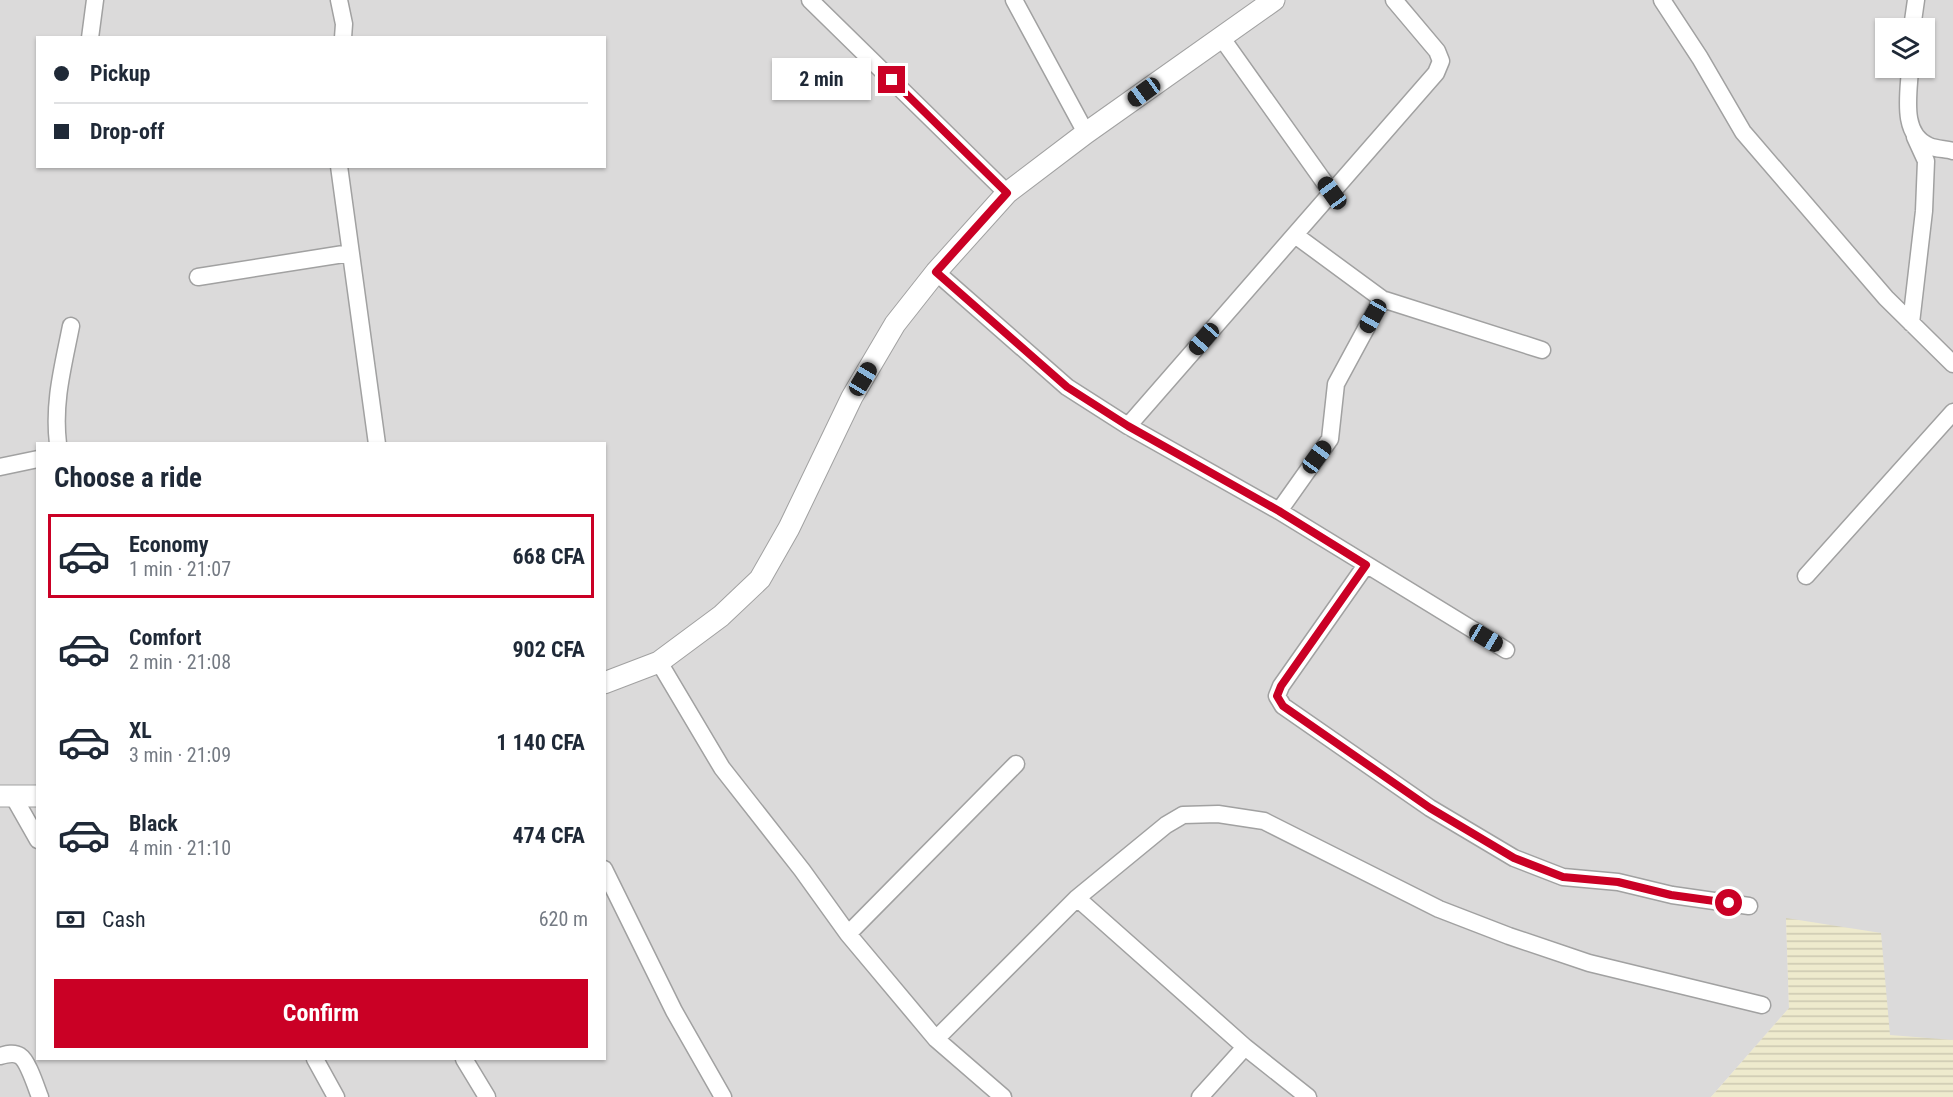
<!DOCTYPE html>
<html lang="en">
<head>
<meta charset="utf-8">
<style>
	body { margin:0; font-family:"Roboto Condensed",sans-serif; background:#f2f2f3; color:#1f2937; height:100vh; display:flex; flex-direction:column; font-size:22px; white-space:nowrap }
	* { box-sizing:border-box; margin:0 }
	p { font-size:20px; color:#747a83 }
	.icon { flex:none; width:33px; height:33px; fill:none; stroke:currentColor; stroke-width:2; stroke-linecap:round; stroke-linejoin:round }
	.map { position:relative; flex:1; overflow:hidden }
	.details { position:absolute; left:36px; top:442px; width:570px; height:618px; display:flex; flex-direction:column; background:#fff; border-radius:0px; box-shadow:0 2px 4px #0004 }
	.details>* { flex:none }
	.hud { position:absolute; left:36px; top:36px; width:570px; height:132px; border-radius:0px; box-shadow:0 2px 4px #0004; display:grid; align-content:center; height:132px; padding:0 18px; background:#fff }
	.controls { position:absolute; left:1875px; top:18px; display:grid; gap:12px }
	.controls a { display:grid; place-items:center; width:60px; height:60px; border-radius:0px; background:#fff; box-shadow:0 2px 4px #0004; font-size:30px }
	.end { position:absolute; width:27px; height:27px; margin:-14px; border:8px solid #ca0025; background:#fff; box-shadow:0 0 0 3px #fff }
	.from { border-radius:50% }
	.bubble { position:absolute; height:42px; border-radius:0px; background:#fff; box-shadow:0 2px 4px #0004; font-size:20px; font-weight:700; line-height:42px; text-align:center }
	.car { position:absolute; width:18px; height:36px; margin:-18px -9px; border-radius:8px; box-shadow:0 0 4px 2px #0007; background:linear-gradient(#222 24%,#8ab4d8 0 40%,#222 0 76%,#8ab4d8 0 86%,#222 0) }
	.hud b { display:flex; align-items:center; gap:21px; height:57px; font-size:22px }
	.hud b+b { border-top:2px solid #e0e1e3 }
	.hud i { width:15px; height:15px; background:#1f2937 }
	ul { padding:0; list-style:none }
	li { display:flex; align-items:center; gap:18px; height:84px; margin:0 12px 9px; padding:0 6px; border:3px solid transparent; border-radius:0px }
	li div { flex:1 }
	li b { display:block; font-size:22px }
	li em { font-style:normal; font-weight:700 }
	li.current { border-color:#ca0025 }
	li>.icon { width:54px; height:54px; stroke-width:1.5 }
	h2 { padding:0 18px; font-size:27px; line-height:72px }
	.pay { display:flex; align-items:center; gap:15px; height:66px; padding:0 18px; font-size:22px }
	.pay p { margin-inline-start:auto }
	.primary-button { display:flex; gap:12px; margin-top:auto; padding:12px 18px }
	.primary-button a { flex:1; height:69px; border-radius:0px; background:#ca0025; color:#fff; font-size:24px; font-weight:700; line-height:69px; text-align:center }
	.map>svg:first-child { display:block }
	.residential { fill:#dbdada; fill-rule:evenodd }
	.farmland { fill:url(#farmland-rules) }
	.lines { fill:none; stroke-linecap:round; stroke-linejoin:round }
	.minor-casing { stroke:#a1a1a1; stroke-width:19 }
	.tertiary-casing { stroke:#a1a1a1; stroke-width:23 }
	.minor { stroke:#fff; stroke-width:16 }
	.tertiary { stroke:#fff; stroke-width:21 }
	.route { stroke:#ca0025; stroke-width:8 }
</style>
</head>
<body>
<div class="map">
<svg width="1953" height="1097" viewBox="0 0 1953 1097">
	<defs>
		<pattern id="farmland-rules" width="6" height="5" patternUnits="userSpaceOnUse" patternTransform="scale(1.5)"><rect width="6" height="5" fill="#eeeacd"/><path d="M0 2.5h6" fill="none" stroke="#ccc8b0"/></pattern>
	</defs>
	<rect width="100%" height="100%" fill="#efe8e2"/>
	<path class="residential" d="M 0,0 L 1953,0 L 1953,1040 L 1890,1036 L 1786,918 L 1789,1008 L 1711,1097 L 0,1097 ZM 1886,28 L 1924,28 L 1924,68 L 1886,68 ZM 38,38 L 604,38 L 604,166 L 38,166 ZM 38,444 L 604,444 L 604,1059 L 38,1059 Z"/>
	<path class="farmland" d="M 1786,918 L 1881,933 L 1890,1035 L 1953,1040 L 1953,1097 L 1711,1097 L 1789,1008 Z"/>
	<g class="lines">
		<g class="minor-casing">
			<path id="minor" d="M 339,0 L 344,24 L 343,38
				M 810,0 L 1007,193
				M 1014,0 L 1086,133
				M 1662,0 L 1700,58 L 1743,132 L 1886,298 L 1953,364
				M 1912,28 L 1916,0
				M 1221,37 L 1332,193
				M 90,38 L 95,0
				M 1910,68 C 1909,93 1900,134 1929,146 C 1936,149 1946,149 1953,151
				M 339,166 L 377,444
				M 1295,235 L 1382,299 L 1542,350
				M 936,272 L 1067,387 L 1128,426 L 1279,511 L 1506,650
				M 198,277 L 350,253
				M 1911,323 L 1924,211 L 1926,161 L 1915,137
				M 1128,426 L 1436,73 L 1441,61 L 1437,51 L 1394,0
				M 58,444 C 53,402 63,367 71,326
				M 0,467 L 38,459
				M 1279,511 L 1330,439 L 1336,384 L 1382,299
				M 1366,565 L 1281,686 L 1277,696 L 1283,706 L 1430,808 L 1514,858 L 1563,877 L 1618,882 L 1672,895 L 1749,906
				M 1806,576 L 1953,412
				M 659,662 L 722,768 L 802,870 L 848,934 L 936,1039 L 1003,1097
				M 13,796 L 38,840
				M 604,869 L 674,1011 L 723,1097
				M 1077,898 L 1245,1047 L 1308,1097
				M 848,934 L 1016,764
				M 936,1039 L 1077,898 L 1166,825 L 1183,815 L 1218,814 L 1264,821 L 1439,909 L 1509,936 L 1589,963 L 1762,1005
				M 0,1056 C 7,1054 14,1052 20,1056 C 28,1061 36,1087 40,1097
				M 315,1059 L 336,1097
				M 464,1059 L 487,1097
				M 1200,1097 L 1245,1047"/>
		</g>
		<g class="tertiary-casing">
			<path id="tertiary" d="M 604,683 L 659,662 L 721,616 L 760,579 L 789,528 L 852,397 L 895,324 L 936,272 L 1007,193 L 1086,133 L 1274,0
				M 0,796 L 38,796"/>
		</g>
		<use href="#minor" class="minor"/>
		<use href="#tertiary" class="tertiary"/>
	</g>
	<g class="lines">
		<path class="route" d="M 892,80 L 1007,193 L 936,272 L 1067,387 L 1128,426 L 1279,511 L 1366,565 L 1281,686 L 1277,696 L 1283,706 L 1430,808 L 1514,858 L 1563,877 L 1618,882 L 1671,895 L 1729,903"/>
	</g>
</svg>
<div class="controls">
<a><svg class="icon" aria-label="layers" viewBox="0 0 24 24"><path d="M12 4l9 5-9 5-9-5zM3 14l9 5 9-5"/></svg></a>
</div>
<i class="end from" style="left:1729px;top:903px"></i>
<i class="end" style="left:892px;top:80px"></i>
<div class="bubble" style="left:772px;top:58px;width:99px">2 min</div>
<i class="car" style="left:1144px;top:92px;rotate:234deg"></i>
<i class="car" style="left:1332px;top:193px;rotate:324deg"></i>
<i class="car" style="left:1373px;top:316px;rotate:209deg"></i>
<i class="car" style="left:1204px;top:339px;rotate:221deg"></i>
<i class="car" style="left:863px;top:379px;rotate:31deg"></i>
<i class="car" style="left:1317px;top:457px;rotate:36deg"></i>
<i class="car" style="left:1486px;top:638px;rotate:121deg"></i>
<div class="hud">
<b><i class="from"></i>Pickup</b>
<b><i></i>Drop-off</b>
</div>
<section class="details">
<h2>Choose a ride</h2>
<ul>
<li class="current"><svg class="icon" aria-label="car" viewBox="0 0 24 24"><path d="M5 17H2v-5l4-1 3-4h7l3 4 3 1v5h-3M9 17h6M6 11h13"/><circle cx="7" cy="17" r="2"/><circle cx="17" cy="17" r="2"/></svg><div><b>Economy</b><p>1 min · 21:07</p></div><em>668 CFA</em></li>
<li><svg class="icon" aria-label="car" viewBox="0 0 24 24"><path d="M5 17H2v-5l4-1 3-4h7l3 4 3 1v5h-3M9 17h6M6 11h13"/><circle cx="7" cy="17" r="2"/><circle cx="17" cy="17" r="2"/></svg><div><b>Comfort</b><p>2 min · 21:08</p></div><em>902 CFA</em></li>
<li><svg class="icon" aria-label="car" viewBox="0 0 24 24"><path d="M5 17H2v-5l4-1 3-4h7l3 4 3 1v5h-3M9 17h6M6 11h13"/><circle cx="7" cy="17" r="2"/><circle cx="17" cy="17" r="2"/></svg><div><b>XL</b><p>3 min · 21:09</p></div><em>1 140 CFA</em></li>
<li><svg class="icon" aria-label="car" viewBox="0 0 24 24"><path d="M5 17H2v-5l4-1 3-4h7l3 4 3 1v5h-3M9 17h6M6 11h13"/><circle cx="7" cy="17" r="2"/><circle cx="17" cy="17" r="2"/></svg><div><b>Black</b><p>4 min · 21:10</p></div><em>474 CFA</em></li>
</ul>
<div class="pay"><svg class="icon" aria-label="cash" viewBox="0 0 24 24"><path d="M3 7h18v10H3z"/><circle cx="12" cy="12" r="2"/></svg>Cash<p>620 m</p></div>
<div class="primary-button"><a>Confirm</a></div>
</section>
</div>
</body>
</html>
